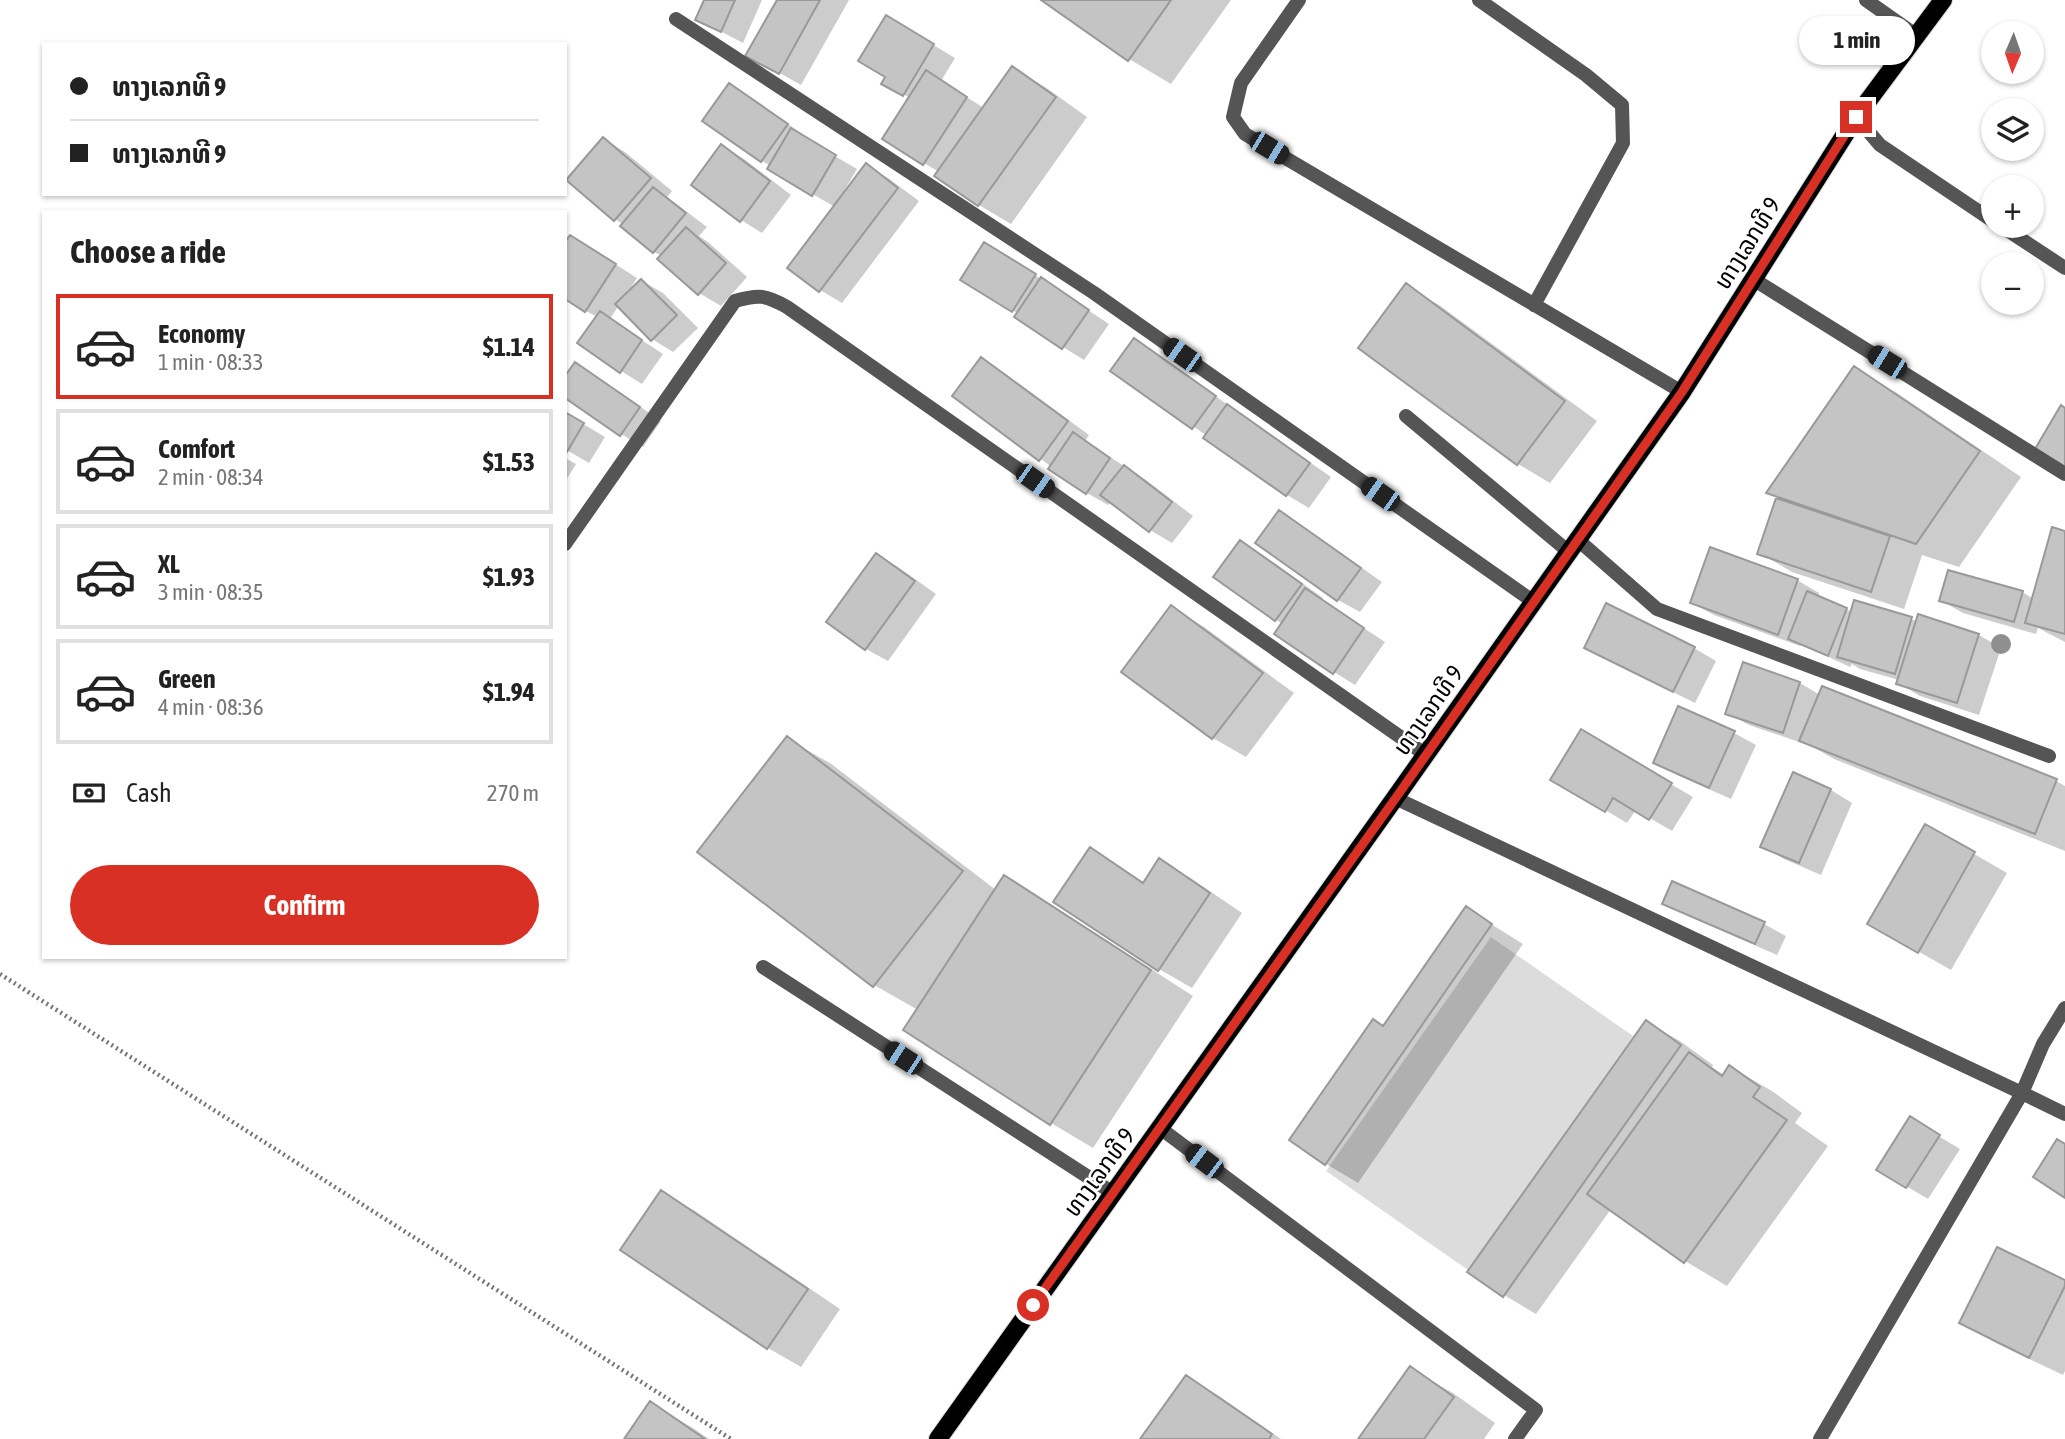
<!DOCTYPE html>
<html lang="en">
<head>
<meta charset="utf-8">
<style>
	body { margin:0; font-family:"Asap Condensed","Noto Sans Lao",sans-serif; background:#f6f6f6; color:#222; height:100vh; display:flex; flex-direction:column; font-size:26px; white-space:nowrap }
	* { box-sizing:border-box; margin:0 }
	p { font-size:23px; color:#767676 }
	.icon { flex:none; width:38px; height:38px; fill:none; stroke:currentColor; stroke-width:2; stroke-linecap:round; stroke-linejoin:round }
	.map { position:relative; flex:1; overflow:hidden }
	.drawer { position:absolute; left:42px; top:210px; width:525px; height:749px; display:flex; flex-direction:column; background:#fff; border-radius:0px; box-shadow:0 2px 5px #0004 }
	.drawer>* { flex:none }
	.banner { position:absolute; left:42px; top:42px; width:525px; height:154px; border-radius:0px; box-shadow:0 2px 5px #0004; display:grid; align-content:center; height:154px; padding:0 28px; background:#fff }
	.needle { width:46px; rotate:182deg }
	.buttons { position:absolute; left:1981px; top:21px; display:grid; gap:14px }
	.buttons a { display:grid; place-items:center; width:63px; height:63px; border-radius:50%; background:#fff; box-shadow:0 2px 5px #0004; font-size:35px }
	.end { position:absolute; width:32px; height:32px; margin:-16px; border:9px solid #d93025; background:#fff; box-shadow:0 0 0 4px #fff }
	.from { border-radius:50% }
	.bubble { position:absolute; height:49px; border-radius:24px; background:#fff; box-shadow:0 2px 5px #0004; font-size:23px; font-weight:700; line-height:49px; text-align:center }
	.car { position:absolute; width:21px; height:42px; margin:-21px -10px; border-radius:9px; box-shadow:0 0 5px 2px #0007; background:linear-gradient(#222 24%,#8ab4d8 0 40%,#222 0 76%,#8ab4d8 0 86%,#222 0) }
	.banner b { display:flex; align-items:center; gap:24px; height:66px; font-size:26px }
	.banner b+b { border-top:2px solid #e0e0e0 }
	.banner i { width:18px; height:18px; background:#222 }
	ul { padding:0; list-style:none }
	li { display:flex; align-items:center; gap:21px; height:105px; margin:0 14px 10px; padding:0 14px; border:4px solid #e0e0e0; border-radius:0px }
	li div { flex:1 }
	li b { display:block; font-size:26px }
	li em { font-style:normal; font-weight:700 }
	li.on { border-color:#d93025 }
	li>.icon { width:63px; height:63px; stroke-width:1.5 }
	h2 { padding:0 28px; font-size:32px; line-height:84px }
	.pay { display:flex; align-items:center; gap:18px; height:77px; padding:0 28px; font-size:26px }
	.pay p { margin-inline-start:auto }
	.action { display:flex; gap:14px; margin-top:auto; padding:14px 28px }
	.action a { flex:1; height:80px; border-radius:42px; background:#d93025; color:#fff; font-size:28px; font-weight:700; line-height:80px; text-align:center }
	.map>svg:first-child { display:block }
	.pitch { fill:#dcdcdc }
	.shadow { fill:#0003 }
	.building { fill:#c4c4c4; stroke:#999; stroke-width:2 }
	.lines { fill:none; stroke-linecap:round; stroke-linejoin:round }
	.primary-casing { stroke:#dbdbdb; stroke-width:20 }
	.path { stroke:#777; stroke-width:4.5; stroke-dasharray:2 3.5; stroke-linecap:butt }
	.lane { stroke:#555; stroke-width:14 }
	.street { stroke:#555; stroke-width:14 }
	.primary { stroke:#000; stroke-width:18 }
	.tree { fill:#8f8f8f }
	.route { stroke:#d93025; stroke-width:9 }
	.labels { text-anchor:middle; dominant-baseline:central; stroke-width:5; stroke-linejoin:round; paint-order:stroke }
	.street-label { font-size:24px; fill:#000; stroke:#fff }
</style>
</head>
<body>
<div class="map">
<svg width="2065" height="1439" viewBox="0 0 2065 1439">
	<rect width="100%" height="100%" fill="#fff"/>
	<path class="pitch" d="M 1491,937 L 1633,1036 L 1468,1270 L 1326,1171 Z"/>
	<path class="shadow" d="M 706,0 L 762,0 L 743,43 L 697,19 Z
		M 779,0 L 849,0 L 801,85 L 748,55 Z
		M 1044,0 L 1231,0 L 1171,84 L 1129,59 Z
		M 887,17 L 955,58 L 941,81 L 984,108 L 1013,69 L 1045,87 L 1087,117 L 1011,224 L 979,205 L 939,172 L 884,139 L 910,98 L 884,83 L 887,76 Z
		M 730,85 L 751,98 L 808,138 L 807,140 L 857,169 L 844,191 L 846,192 L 866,166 L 888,178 L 919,201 L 842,303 L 820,290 L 835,207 L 769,169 L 771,166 L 762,161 Z
		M 603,139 L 625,152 L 672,191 L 667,197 L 707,227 L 699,236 L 708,242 L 747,277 L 721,306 L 699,293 L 662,256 L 654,252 L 624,225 L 615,219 Z
		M 722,146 L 744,159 L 791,195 L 762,233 L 741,220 Z
		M 593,250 L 637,278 L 628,292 L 642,281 L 663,293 L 698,328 L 673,352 L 652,339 L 619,305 L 610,319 L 663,354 L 642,384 L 621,371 L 597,317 L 586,311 Z
		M 1006,256 L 1109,324 L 1084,360 L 1063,347 L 1019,314 L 962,279 Z
		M 1406,286 L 1439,305 L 1597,421 L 1550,483 L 1518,464 L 1360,348 Z
		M 1134,340 L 1156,353 L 1236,411 L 1331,477 L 1309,508 L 1287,495 L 1206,438 L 1207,436 L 1112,370 Z
		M 981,360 L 1003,372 L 1089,435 L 1085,441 L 1146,480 L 1193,516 L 1172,543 L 1150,530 L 1111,501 L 1108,505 L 1087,493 L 955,396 Z
		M 576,364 L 597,377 L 661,421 L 643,447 L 621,434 Z
		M 1854,368 L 1897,393 L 2021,477 L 1959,567 L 1922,555 L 1904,609 L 1792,572 L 1760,553 L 1778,498 L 1769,493 Z
		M 565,413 L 605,437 L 589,463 L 565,449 Z
		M 565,458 L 576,464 L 565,482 Z
		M 1279,512 L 1301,525 L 1382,582 L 1360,612 L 1338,600 Z
		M 2065,533 L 2065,642 L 2038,628 L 2036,634 L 1963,613 L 1942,601 L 2022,592 L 2034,599 Z
		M 1241,542 L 1263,555 L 1323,598 L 1321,600 L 1385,642 L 1355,685 L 1334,672 L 1283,624 L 1276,620 Z
		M 876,555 L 898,567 L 936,594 L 888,661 L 866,649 L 828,622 Z
		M 1797,580 L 1819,593 L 1818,597 L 1852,612 L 1911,619 L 1918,622 L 1920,617 L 1979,635 L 2001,648 L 1979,715 L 1920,696 L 1898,683 L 1899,680 L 1860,669 L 1852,664 L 1850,667 L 1801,644 L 1800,646 L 1714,615 L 1692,603 Z
		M 1172,608 L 1204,627 L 1294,693 L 1246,757 L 1213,738 L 1124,672 Z
		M 1694,648 L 1716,661 L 1695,703 L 1608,660 Z
		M 1744,664 L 1800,683 L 1820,695 L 2056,781 L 2065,786 L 2065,851 L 1834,759 L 1806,743 L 1805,744 L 1749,725 L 1727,713 Z
		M 1582,732 L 1693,797 L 1672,831 L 1636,810 L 1627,823 L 1553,779 Z
		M 1734,733 L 1756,745 L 1731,799 L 1677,775 L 1655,762 Z
		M 787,739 L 830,763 L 996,890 L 1004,878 L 1047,902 L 1193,996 L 1093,1148 L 1051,1123 L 918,1010 L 874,985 Z
		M 1794,774 L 1831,790 L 1852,803 L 1821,875 L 1784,859 L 1763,846 Z
		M 1926,826 L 2007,873 L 1951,970 L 1870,924 Z
		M 1090,849 L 1145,883 L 1160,861 L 1192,879 L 1242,913 L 1192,988 L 1159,969 Z
		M 1665,903 L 1764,924 L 1786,936 L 1777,955 L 1686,915 Z
		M 1467,909 L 1523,944 L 1358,1183 L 1326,1164 L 1384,1027 Z
		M 1647,1023 L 1680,1041 L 1713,1065 L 1712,1067 L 1724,1075 L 1730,1067 L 1772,1091 L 1802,1113 L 1795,1123 L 1828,1146 L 1727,1286 L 1685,1261 L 1611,1209 L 1536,1314 L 1504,1295 Z
		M 1910,1119 L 1960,1149 L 1928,1199 L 1879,1170 Z
		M 662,1192 L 695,1211 L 840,1309 L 801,1367 L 768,1348 L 623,1250 Z
		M 2065,1282 L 2065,1371 L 2063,1375 L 1994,1342 L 1961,1323 Z
		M 1410,1369 L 1453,1393 L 1495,1423 L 1484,1439 L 1360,1439 Z
		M 1187,1377 L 1219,1396 L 1281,1439 L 1143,1439 Z
		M 651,1404 L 693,1428 L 709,1439 L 626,1439 Z"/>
	<path class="building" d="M 704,0 L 735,0 L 721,32 L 695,20 Z
		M 777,0 L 820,0 L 779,74 L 745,56 Z
		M 1041,0 L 1171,0 L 1128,61 Z
		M 886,15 L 934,44 L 903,96 L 881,84 L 885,77 L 858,61 Z
		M 1012,66 L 1056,97 L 978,206 L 934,176 Z
		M 926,70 L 967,97 L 923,165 L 882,139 Z
		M 729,83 L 788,124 L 761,162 L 702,121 Z
		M 791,128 L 836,155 L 812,196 L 767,169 Z
		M 603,137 L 651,178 L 614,221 L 566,180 Z
		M 721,144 L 770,181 L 740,222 L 691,185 Z
		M 866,163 L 898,188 L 819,292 L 787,268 Z
		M 653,187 L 686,213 L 653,253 L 620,226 Z
		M 686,227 L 726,263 L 698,295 L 657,259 Z
		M 570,235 L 616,264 L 585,312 L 565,299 L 565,242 Z
		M 984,242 L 1036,274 L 1012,312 L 960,280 Z
		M 1041,277 L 1089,310 L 1062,349 L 1014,317 Z
		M 641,279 L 677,315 L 651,341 L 615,304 Z
		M 1406,283 L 1565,401 L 1517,465 L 1358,348 Z
		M 600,311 L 642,340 L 620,373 L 577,343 Z
		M 1134,338 L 1216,396 L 1192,429 L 1110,371 Z
		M 981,357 L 1068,421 L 1039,461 L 952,396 Z
		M 575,362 L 640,407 L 620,436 L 565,398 L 565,376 Z
		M 1854,366 L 1980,451 L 1916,544 L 1766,493 Z
		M 1227,404 L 1310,463 L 1286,496 L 1203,438 Z
		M 2061,405 L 2065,408 L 2065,467 L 2035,449 Z
		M 565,412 L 584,423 L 567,452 L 565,451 Z
		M 1073,432 L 1110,458 L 1086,494 L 1048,469 Z
		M 1124,465 L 1172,502 L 1149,532 L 1100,495 Z
		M 1776,498 L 1890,536 L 1871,592 L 1757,554 Z
		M 1279,510 L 1361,568 L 1337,601 L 1255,543 Z
		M 2052,527 L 2065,531 L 2065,634 L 2025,623 Z
		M 1240,540 L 1302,584 L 1275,621 L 1213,577 Z
		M 1710,547 L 1798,579 L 1778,635 L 1690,603 Z
		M 876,553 L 915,581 L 865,650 L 826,622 Z
		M 1948,570 L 2023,591 L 2014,622 L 1939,601 Z
		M 1305,588 L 1364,628 L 1333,674 L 1274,634 Z
		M 1807,591 L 1847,608 L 1828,656 L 1788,639 Z
		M 1854,600 L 1912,617 L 1895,674 L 1837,657 Z
		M 1606,603 L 1695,647 L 1673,692 L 1584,648 Z
		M 1171,605 L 1263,673 L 1212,739 L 1121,672 Z
		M 1918,614 L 1979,634 L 1957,703 L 1896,684 Z
		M 1743,662 L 1800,682 L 1783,733 L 1725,714 Z
		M 1822,686 L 2057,779 L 2035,834 L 1799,741 Z
		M 1678,706 L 1735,731 L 1709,788 L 1653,763 Z
		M 1581,729 L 1672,783 L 1649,820 L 1613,798 L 1605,812 L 1550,780 Z
		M 787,736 L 963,871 L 873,987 L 697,852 Z
		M 1793,772 L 1831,789 L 1799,863 L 1760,847 Z
		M 1925,824 L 1975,852 L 1918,953 L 1867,924 Z
		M 1090,847 L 1143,883 L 1159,858 L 1210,893 L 1158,971 L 1053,902 Z
		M 1004,875 L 1151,970 L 1050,1125 L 903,1030 Z
		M 1672,881 L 1765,922 L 1755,944 L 1662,904 Z
		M 1466,906 L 1492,924 L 1325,1165 L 1289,1140 L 1373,1019 L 1383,1026 Z
		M 1646,1020 L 1681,1045 L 1503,1297 L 1467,1272 Z
		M 1689,1052 L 1722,1076 L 1729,1065 L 1760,1087 L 1753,1097 L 1787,1120 L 1684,1263 L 1587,1194 Z
		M 1910,1116 L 1940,1135 L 1906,1188 L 1876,1170 Z
		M 2057,1139 L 2065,1144 L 2065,1198 L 2033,1177 Z
		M 661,1190 L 808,1289 L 767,1349 L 620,1250 Z
		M 1997,1247 L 2065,1280 L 2065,1286 L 2029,1358 L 1959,1323 Z
		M 1410,1366 L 1454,1397 L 1424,1439 L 1358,1439 Z
		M 1186,1375 L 1272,1434 L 1269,1439 L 1140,1439 Z
		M 650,1401 L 705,1439 L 624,1439 Z"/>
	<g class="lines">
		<g class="primary-casing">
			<path id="primary" d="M 938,1439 L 1395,798 L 1682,392 L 1856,117 L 1943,0"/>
		</g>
		<path class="path" d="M 0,974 L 731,1439"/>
		<path class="lane" d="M 1299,0 L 1241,83 L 1233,117 L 1245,134 L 1682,392
			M 1479,0 L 1586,75 L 1622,105 L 1623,143 L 1534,305
			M 1866,0 L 1917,36
			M 676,19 L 1094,293 L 1534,602
			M 1856,117 L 1880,145 L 1993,221
			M 2001,226 L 2065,268
			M 1753,279 L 2065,474
			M 1406,416 L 1569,552
			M 1578,540 L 1657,609 L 2049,756
			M 565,544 L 735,301 C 759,294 766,295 787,307 L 1426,755
			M 763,967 L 1113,1193
			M 1160,1128 L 1536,1410 L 1515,1439
			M 1820,1439 L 2022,1093 L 2043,1044 L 2065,1008"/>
		<path class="street" d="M 1395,798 L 2022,1093 L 2065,1114"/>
		<use href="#primary" class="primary"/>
	</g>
	<circle class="tree" cx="2001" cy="644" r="10"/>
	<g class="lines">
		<path class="route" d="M 1033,1305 L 1395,799 L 1682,392 L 1856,117"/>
	</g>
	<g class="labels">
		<g class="street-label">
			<text transform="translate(1747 243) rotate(-58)">ທາງເລກທີ 9</text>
			<text transform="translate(1428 710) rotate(-55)">ທາງເລກທີ 9</text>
			<text transform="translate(1099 1172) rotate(-54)">ທາງເລກທີ 9</text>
		</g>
	</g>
</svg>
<div class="buttons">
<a><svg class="needle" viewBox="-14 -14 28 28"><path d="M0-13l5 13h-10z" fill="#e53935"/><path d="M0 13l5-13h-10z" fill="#767676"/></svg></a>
<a><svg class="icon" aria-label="layers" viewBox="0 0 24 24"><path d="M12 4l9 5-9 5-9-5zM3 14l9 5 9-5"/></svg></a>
<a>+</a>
<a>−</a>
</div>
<i class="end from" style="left:1033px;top:1305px"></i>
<i class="end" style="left:1856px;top:117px"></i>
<div class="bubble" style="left:1799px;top:16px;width:116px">1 min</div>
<i class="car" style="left:1269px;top:148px;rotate:121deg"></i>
<i class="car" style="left:1182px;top:355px;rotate:305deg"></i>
<i class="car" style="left:1887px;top:362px;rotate:302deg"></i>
<i class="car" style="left:1035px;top:481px;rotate:125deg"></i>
<i class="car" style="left:1380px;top:494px;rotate:305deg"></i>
<i class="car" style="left:903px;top:1058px;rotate:303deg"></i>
<i class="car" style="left:1204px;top:1161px;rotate:307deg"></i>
<div class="banner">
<b><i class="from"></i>ທາງເລກທີ 9</b>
<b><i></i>ທາງເລກທີ 9</b>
</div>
<section class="drawer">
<h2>Choose a ride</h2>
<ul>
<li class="on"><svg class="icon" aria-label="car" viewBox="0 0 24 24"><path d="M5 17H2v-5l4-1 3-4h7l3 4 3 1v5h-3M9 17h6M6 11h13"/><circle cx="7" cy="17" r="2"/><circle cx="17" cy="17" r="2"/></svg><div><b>Economy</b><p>1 min · 08:33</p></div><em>$1.14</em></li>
<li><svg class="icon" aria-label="car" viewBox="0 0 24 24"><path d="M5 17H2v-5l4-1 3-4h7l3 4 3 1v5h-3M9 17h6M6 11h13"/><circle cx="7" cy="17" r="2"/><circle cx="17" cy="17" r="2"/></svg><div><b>Comfort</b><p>2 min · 08:34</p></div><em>$1.53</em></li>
<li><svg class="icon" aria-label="car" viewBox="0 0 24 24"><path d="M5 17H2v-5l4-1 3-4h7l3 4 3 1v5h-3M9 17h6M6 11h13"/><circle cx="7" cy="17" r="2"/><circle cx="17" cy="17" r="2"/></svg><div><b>XL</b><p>3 min · 08:35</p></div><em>$1.93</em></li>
<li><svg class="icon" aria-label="car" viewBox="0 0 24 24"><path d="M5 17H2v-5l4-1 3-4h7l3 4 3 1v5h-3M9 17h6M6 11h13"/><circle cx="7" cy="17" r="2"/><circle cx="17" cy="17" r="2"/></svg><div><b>Green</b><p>4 min · 08:36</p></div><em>$1.94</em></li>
</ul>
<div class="pay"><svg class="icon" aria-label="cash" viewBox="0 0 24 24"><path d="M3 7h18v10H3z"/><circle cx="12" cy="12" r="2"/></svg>Cash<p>270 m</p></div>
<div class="action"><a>Confirm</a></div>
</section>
</div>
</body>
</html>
